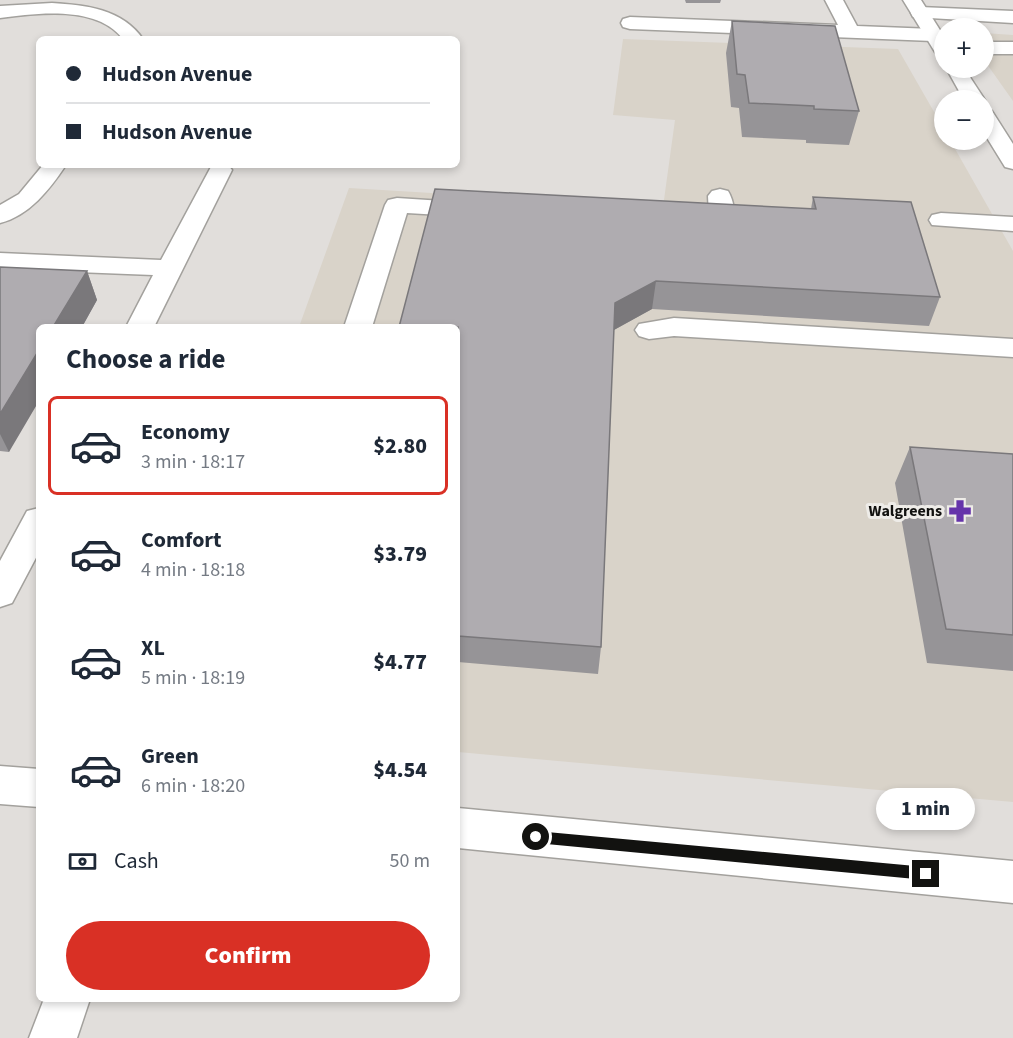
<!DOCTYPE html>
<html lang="en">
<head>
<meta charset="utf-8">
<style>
	body { margin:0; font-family:"Source Sans 3",sans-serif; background:#f6f6f7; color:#1f2937; height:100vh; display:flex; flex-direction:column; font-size:22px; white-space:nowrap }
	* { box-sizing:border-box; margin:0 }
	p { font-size:20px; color:#747a83 }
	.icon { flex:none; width:33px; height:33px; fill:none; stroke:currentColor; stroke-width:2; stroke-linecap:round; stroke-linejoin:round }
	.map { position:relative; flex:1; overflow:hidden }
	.side { position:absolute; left:36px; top:324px; width:424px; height:678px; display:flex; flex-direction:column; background:#fff; border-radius:9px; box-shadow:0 3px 9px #0003 }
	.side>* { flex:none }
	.banner { position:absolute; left:36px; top:36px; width:424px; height:132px; border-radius:9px; box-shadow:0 3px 9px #0003; display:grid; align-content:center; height:132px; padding:0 30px; background:#fff }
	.fabs { position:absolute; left:934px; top:18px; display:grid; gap:12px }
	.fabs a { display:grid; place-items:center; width:60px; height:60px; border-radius:50%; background:#fff; box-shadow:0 3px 9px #0003; font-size:30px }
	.end { position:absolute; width:27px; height:27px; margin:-14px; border:8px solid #121210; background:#fff; box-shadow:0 0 0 3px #fff }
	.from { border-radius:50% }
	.bubble { position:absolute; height:42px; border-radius:21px; background:#fff; box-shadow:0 3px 9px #0003; font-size:20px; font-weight:800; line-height:42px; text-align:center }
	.banner b { display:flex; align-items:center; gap:21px; height:57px; font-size:22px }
	.banner b+b { border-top:2px solid #e0e1e3 }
	.banner i { width:15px; height:15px; background:#1f2937 }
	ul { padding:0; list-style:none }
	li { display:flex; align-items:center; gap:18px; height:99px; margin:0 12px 9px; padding:0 18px; border:3px solid transparent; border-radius:9px }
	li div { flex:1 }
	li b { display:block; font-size:22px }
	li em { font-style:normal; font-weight:800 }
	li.on { border-color:#d93025 }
	li>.icon { width:54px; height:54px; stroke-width:1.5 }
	h2 { padding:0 30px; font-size:27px; line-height:72px }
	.pay { display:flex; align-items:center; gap:15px; height:66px; padding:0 30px; font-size:22px }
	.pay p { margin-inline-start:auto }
	.button { display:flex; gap:12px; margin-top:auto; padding:12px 30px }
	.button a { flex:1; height:69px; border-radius:36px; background:#d93025; color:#fff; font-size:24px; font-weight:800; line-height:69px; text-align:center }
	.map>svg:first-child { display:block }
	.built { fill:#d9d3c9 }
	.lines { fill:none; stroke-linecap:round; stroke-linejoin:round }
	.minor-casing { stroke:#a3a19d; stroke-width:3 }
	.major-casing { stroke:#a3a19d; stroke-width:3 }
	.minor { fill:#fff; fill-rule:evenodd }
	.major { fill:#fff; fill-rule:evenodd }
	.wall { fill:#969497 }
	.shaded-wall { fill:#7a787b }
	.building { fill:#afacb0; stroke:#7a787b; stroke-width:1.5 }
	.route { fill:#121210 }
	.labels { text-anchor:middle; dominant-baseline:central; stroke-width:6; stroke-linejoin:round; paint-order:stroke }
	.poi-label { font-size:16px; font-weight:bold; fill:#121210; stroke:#eeece8; text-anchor:end }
</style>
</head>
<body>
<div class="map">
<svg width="1013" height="1038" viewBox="0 0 1013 1038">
	<rect width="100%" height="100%" fill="#e1dedb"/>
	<path class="built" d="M 984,33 L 1013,35 L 1013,101 L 984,60 Z
		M 623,39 L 898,49 L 945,131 L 945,140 L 950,140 L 1013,251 L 1013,802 L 458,752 L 458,327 L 299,327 L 349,188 L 663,207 L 675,120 L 613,115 Z"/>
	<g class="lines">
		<g class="minor-casing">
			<path id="minor" d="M 825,0 L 843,0 L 857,26 L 933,29 L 940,31 L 943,35 L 940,39 L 933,41 L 630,29 L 623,27 L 621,23 L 623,19 L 630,17 L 838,25 Z
				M 52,3 C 86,5 122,9 143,39 L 123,39 C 97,5 37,13 0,18 L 0,6 Z
				M 920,7 L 1013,11 L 1013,23 L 913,17 L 911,13 L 913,9 Z
				M 984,42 L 1013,42 L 1013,54 L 984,54 Z
				M 43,165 L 66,165 C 50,189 29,216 0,223 L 0,205 L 19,194 Z
				M 212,165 L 228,165 L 232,170 L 154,327 L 126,327 L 153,275 L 0,269 L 0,253 L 161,260 Z
				M 720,189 L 728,191 C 734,200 737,220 731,229 L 722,231 L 687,228 L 684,223 L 687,218 L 709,216 L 708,196 L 712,191 Z
				M 397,198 L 474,203 L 483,205 L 486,210 L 483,215 L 474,217 L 407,213 L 372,327 L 344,327 L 385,205 L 388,200 Z
				M 941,213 L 1013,217 L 1013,231 L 932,225 L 929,220 L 932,215 Z
				M 674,318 L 1013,339 L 1013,357 L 674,336 L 649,339 L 639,336 L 635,330 L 639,324 Z
				M 39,508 L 39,552 L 12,603 L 0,607 L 0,561 L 27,511 Z
				M 44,999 L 90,999 L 77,1038 L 29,1038 Z"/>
		</g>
		<g class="major-casing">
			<path id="major" d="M 903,0 L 921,0 L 945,38 L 945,59 L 938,57 Z
				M 945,66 L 964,68 L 985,100 L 984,101 L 964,100 Z
				M 984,110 L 992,111 L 1013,144 L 1013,169 L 1005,167 L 984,133 Z
				M 0,766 L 39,769 L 39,807 L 0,804 Z
				M 458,808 L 1013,861 L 1013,903 L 458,848 Z"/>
		</g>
		<use href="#minor" class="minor"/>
		<use href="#major" class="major"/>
	</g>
	<path class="wall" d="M 685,0 L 721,0 L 720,3 L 686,3 Z
		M 732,21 L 859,111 L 849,145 L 806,143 L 806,140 L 742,137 L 739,108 L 731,107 L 726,53 Z
		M 813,197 L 940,297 L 929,326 L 652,309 L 614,330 L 601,647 L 598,674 L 458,662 L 458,327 L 811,209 Z
		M 0,267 L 87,271 L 97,300 L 82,327 L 39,327 L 9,452 L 0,451 Z
		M 910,447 L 1013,454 L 1013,671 L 927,663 L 895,483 Z"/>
	<path class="shaded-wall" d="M 87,271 L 97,300 L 82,327 L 53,327 Z
		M 656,281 L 652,309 L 612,331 L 615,303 Z
		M 39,350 L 39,401 L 9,452 L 0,434 L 0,414 Z"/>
	<path class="building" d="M 732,21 L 835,26 L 859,111 L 814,109 L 814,106 L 749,103 L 745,75 L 737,74 Z
		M 435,189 L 816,209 L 813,197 L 911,202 L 940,297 L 656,281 L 615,303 L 601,647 L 458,636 L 458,327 L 399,327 Z
		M 0,267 L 87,271 L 53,327 L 39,327 L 39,350 L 0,414 Z
		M 910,447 L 1013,454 L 1013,635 L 946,629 Z"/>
	<path class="route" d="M 536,831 L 926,867 L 931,869 L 932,874 L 931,878 L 926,880 L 536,843 L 530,837 Z"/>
	<defs>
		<g id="pharmacy-bare" transform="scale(1.8)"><path d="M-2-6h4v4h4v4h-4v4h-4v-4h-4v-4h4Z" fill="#6533aa" stroke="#eeece8" stroke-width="2.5" paint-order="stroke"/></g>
	</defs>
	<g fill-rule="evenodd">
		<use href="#pharmacy-bare" x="960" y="511"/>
	</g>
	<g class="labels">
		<g class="poi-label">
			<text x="942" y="511">Walgreens</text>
		</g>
	</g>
</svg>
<div class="fabs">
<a>+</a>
<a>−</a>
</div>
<i class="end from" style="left:536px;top:837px"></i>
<i class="end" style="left:926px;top:874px"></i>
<div class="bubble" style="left:876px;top:788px;width:99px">1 min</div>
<div class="banner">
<b><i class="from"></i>Hudson Avenue</b>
<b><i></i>Hudson Avenue</b>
</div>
<section class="side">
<h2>Choose a ride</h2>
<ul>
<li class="on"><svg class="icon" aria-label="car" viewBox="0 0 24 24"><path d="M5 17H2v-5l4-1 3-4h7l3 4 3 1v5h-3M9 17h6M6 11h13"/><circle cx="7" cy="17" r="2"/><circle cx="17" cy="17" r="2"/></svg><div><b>Economy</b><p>3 min · 18:17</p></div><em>$2.80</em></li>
<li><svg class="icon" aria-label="car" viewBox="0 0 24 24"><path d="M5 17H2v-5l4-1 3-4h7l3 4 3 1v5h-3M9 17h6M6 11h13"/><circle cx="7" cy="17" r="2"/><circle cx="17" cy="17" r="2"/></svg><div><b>Comfort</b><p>4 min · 18:18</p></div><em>$3.79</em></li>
<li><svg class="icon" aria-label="car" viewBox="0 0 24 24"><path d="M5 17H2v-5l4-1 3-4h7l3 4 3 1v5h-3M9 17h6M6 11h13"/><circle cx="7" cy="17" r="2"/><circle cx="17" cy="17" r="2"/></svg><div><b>XL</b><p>5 min · 18:19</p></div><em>$4.77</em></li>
<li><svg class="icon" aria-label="car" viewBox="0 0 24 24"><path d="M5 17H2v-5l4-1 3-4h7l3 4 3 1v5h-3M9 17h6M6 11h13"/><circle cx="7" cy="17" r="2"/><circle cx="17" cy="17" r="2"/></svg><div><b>Green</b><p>6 min · 18:20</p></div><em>$4.54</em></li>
</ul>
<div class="pay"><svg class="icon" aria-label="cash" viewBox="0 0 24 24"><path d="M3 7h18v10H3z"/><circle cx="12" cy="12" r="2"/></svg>Cash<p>50 m</p></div>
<div class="button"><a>Confirm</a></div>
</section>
</div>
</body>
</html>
